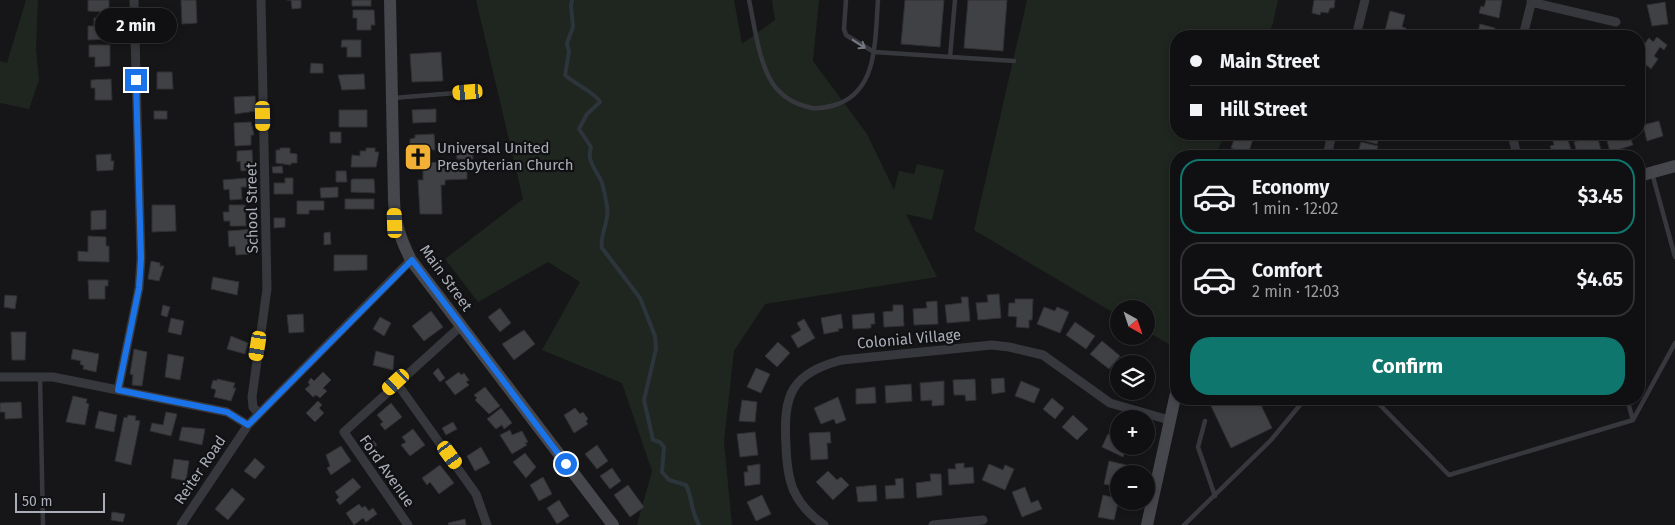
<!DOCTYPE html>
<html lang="en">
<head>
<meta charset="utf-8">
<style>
	body { margin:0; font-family:"Fira Sans",sans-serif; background:#19191b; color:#f1f3f6; height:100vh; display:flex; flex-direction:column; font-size:19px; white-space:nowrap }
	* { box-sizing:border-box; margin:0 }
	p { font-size:16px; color:#9c9d9f }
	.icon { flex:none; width:28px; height:28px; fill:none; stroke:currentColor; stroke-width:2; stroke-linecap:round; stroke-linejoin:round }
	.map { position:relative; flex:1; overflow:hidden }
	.side { position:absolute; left:1170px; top:150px; width:475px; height:255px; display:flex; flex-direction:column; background:#101012; border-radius:20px; box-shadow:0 2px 8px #0003,0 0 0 1px #303032 }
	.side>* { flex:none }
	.top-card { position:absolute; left:1170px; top:30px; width:475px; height:110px; border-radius:20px; box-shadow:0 2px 8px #0003,0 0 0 1px #303032; display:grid; align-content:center; height:110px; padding:0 20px; background:#101012 }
	.needle { width:32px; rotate:140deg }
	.fabs { position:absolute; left:1110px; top:300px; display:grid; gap:10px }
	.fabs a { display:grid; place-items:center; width:45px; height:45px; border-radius:50%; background:#101012; box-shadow:0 2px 8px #0003,0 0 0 1px #303032; font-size:25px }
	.scale { position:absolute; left:15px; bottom:12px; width:90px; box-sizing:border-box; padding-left:5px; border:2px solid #a8adb8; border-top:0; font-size:14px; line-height:18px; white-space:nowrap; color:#a8adb8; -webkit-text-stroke:4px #111113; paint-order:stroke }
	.end { position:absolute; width:22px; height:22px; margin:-11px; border:6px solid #1a73e8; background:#fff; box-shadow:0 0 0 2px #fff }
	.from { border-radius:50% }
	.bubble { position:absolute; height:35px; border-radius:18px; background:#101012; box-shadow:0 2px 8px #0003,0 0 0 1px #303032; font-size:16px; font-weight:700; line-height:35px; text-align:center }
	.car { position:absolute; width:15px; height:30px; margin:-15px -8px; border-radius:6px; box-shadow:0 0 4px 1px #0007; background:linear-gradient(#f5c518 24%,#345 0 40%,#f5c518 0 76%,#345 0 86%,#f5c518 0) }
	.top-card b { display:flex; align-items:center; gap:18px; height:48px; font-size:19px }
	.top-card b+b { border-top:1px solid #303032 }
	.top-card i { width:12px; height:12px; background:#f1f3f6 }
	ul { padding:9px 0 0; list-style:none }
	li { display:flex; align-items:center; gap:15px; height:75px; margin:0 10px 8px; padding:0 10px; border:2px solid #303032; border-radius:20px }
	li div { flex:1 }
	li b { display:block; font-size:19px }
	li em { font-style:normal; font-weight:700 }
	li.selected { border-color:#0f766e }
	li>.icon { width:45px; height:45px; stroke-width:1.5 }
	.button { display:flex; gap:10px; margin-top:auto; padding:10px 20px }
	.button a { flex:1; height:58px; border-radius:20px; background:#0f766e; color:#fff; font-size:20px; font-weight:700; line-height:58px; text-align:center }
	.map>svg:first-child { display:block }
	.green { fill:#1e261f }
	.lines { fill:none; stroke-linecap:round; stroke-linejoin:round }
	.stream { stroke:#2c353c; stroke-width:4 }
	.building { fill:#404145; stroke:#303034 }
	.lane { stroke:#37383d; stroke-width:4.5 }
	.street { stroke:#37383d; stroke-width:9 }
	.secondary { stroke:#45474d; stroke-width:12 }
	.oneway { stroke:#757881 }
	.route { stroke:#1a73e8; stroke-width:6 }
	.labels { text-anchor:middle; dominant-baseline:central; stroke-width:4.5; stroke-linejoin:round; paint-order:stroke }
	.poi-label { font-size:15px; fill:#a8adb8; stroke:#111113; text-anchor:start }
	.street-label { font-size:15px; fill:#a8adb8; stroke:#111113 }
</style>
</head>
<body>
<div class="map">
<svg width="1675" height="525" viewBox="0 0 1675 525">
	<rect width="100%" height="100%" fill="#161618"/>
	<path class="green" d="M 26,0 L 38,0 L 36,49 L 39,80 L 29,109 L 0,103 L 0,61 L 7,63 Z
		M 476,0 L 734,0 L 742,44 L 775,20 L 772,0 L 819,0 L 813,61 L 867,134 L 894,190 L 899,171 L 914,174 L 917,164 L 944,170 L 932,220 L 906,214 L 937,277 L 765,304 L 734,351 L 724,442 L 732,525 L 637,525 L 652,471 L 622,383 L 542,350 L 580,282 L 548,262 L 478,302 L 445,259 L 523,199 Z
		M 1027,0 L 1278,0 L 1273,23 L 1268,36 L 1176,36 L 1176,134 L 1225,134 L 1215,156 L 1176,156 L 1176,335 L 1169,344 L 1146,331 L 1146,309 L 1119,309 L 1119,316 L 974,230 Z"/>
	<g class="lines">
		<path class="stream" d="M 572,0 L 571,6 L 573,27 L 567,43 L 569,52 L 565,75 C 573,83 597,94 600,102 L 587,114 L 579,129 L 591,147 C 586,162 597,170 602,183 C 604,190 606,199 607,206 C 610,221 599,236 602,248 L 640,298 L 655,336 L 656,349 L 644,400 L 653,440 L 660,442 L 664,447 L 662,472 L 669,480 L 686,485 C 693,499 690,509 699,525"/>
	</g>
	<path class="building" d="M 88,0 L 109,0 L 109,12 L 88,11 Z
		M 181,0 L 196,0 L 197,23 L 182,24 Z
		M 287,0 L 301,0 L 301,8 L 292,9 L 291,0 Z
		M 352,0 L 371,0 L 371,6 L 352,6 Z
		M 905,0 L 944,0 L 940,47 L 901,44 Z
		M 968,0 L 1007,0 L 1003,51 L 964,48 Z
		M 1314,0 L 1335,0 L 1334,8 L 1330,8 L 1328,13 L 1321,12 L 1320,15 L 1312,13 Z
		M 1486,0 L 1502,0 L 1499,18 L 1479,13 L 1481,6 L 1484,7 Z
		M 1665,2 L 1668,24 L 1652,26 L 1647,5 Z
		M 353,10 L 374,10 L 375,25 L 371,25 L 371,30 L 357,30 L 357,18 L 353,18 Z
		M 1390,11 L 1405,15 L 1402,27 L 1406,28 L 1404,36 L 1385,31 Z
		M 94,18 L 109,18 L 109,39 L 88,40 L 88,26 L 94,26 Z
		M 1480,24 L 1495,28 L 1493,36 L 1477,36 Z
		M 1657,37 L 1667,45 L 1664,50 L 1660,47 L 1654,56 L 1658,59 L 1651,69 L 1639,59 L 1639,51 L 1649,38 L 1653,42 Z
		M 342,40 L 361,40 L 361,57 L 347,57 L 347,47 L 341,47 Z
		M 89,45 L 110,45 L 110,66 L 95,67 L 95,57 L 89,57 Z
		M 441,52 L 443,81 L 412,82 L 410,54 Z
		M 311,63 L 323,64 L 323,73 L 310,73 Z
		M 157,72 L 172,72 L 173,89 L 157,89 Z
		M 364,74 L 365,89 L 342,90 L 338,75 Z
		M 111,79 L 112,100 L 95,100 L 95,88 L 91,88 L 91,80 Z
		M 255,96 L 256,111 L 235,114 L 234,97 Z
		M 436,109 L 436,122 L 413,123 L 412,110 Z
		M 339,110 L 367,110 L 367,127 L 339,127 Z
		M 154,111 L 167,111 L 167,119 L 154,119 Z
		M 1659,121 L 1663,136 L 1647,141 L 1643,125 Z
		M 251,122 L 254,135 L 251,135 L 251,145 L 235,146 L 234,123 Z
		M 330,132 L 341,132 L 341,143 L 330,143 Z
		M 434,134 L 435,150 L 410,149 L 410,139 L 415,138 L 415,135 Z
		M 1236,134 L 1254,136 L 1248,154 L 1231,148 Z
		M 1362,134 L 1380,135 L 1377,144 L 1361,140 Z
		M 1551,134 L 1566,134 L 1573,156 L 1553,156 L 1550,146 L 1554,145 Z
		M 1615,134 L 1629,134 L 1633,145 L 1610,152 L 1606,136 Z
		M 1597,135 L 1601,150 L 1578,156 L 1574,142 Z
		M 1361,142 L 1378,146 L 1375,156 L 1357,156 Z
		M 472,144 L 473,159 L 457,159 L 456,145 Z
		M 280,148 L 290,148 L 290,153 L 297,154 L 297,163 L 291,163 L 291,165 L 276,163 L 276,150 L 280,150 Z
		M 366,148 L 375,148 L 375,152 L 379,152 L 376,167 L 351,167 L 352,155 L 360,156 L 360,151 L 366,151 Z
		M 252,150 L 253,170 L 241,171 L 240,161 L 237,162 L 237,151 Z
		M 111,154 L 111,161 L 114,161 L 113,170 L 97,171 L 96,155 Z
		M 467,161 L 467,179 L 445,180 L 445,185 L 441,185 L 442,214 L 420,214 L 418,180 L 423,180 L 423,163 Z
		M 282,166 L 283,173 L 273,173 L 272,167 Z
		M 336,171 L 346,171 L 347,182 L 336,182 Z
		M 247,178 L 248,187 L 241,187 L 242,199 L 230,200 L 229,189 L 224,190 L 223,180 Z
		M 285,178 L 293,178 L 293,194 L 274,194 L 274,183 L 285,183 Z
		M 353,179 L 374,179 L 375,193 L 351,192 L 351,180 Z
		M 338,187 L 338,197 L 321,198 L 320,188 Z
		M 345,199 L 374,199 L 374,209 L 345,209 Z
		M 297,201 L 324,201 L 324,210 L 309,210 L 309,214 L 297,214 Z
		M 152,205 L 175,205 L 176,231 L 152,232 Z
		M 229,205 L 245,205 L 246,226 L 230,226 L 230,221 L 224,221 L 223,212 L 229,212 Z
		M 106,210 L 106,229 L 91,230 L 91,211 Z
		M 274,218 L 285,218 L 285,227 L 274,228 Z
		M 254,229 L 255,245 L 250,245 L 251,254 L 236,255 L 235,246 L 229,247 L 228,231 Z
		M 330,232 L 331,244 L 324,245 L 324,233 Z
		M 88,236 L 106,237 L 106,246 L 109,246 L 109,262 L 78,261 L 78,251 L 88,252 Z
		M 334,255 L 367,255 L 367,270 L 334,271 Z
		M 151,261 L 160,263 L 160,266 L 164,266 L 159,281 L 148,279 Z
		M 213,277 L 239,282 L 237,295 L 211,289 Z
		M 88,280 L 108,280 L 108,286 L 105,286 L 105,299 L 89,299 Z
		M 999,294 L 1001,318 L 978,320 L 976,303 L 988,302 L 987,295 Z
		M 5,295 L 17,296 L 15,309 L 4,307 Z
		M 961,297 L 968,297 L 970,321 L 947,323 L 945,305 L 962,303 Z
		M 1015,299 L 1033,299 L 1032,320 L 1029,320 L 1029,328 L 1016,327 L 1017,317 L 1008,316 L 1009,303 L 1015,303 Z
		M 937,301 L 938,324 L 914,325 L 913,309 L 927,308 L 926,302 Z
		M 163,305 L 170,307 L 167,317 L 161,315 Z
		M 893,305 L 903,305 L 904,326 L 884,327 L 883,312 L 893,311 Z
		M 1044,307 L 1055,311 L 1057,307 L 1069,312 L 1060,333 L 1037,324 Z
		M 500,308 L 511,323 L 500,332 L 488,317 Z
		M 431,311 L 443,327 L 424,341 L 412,326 Z
		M 874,313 L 875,324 L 871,324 L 871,328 L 853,329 L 852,315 Z
		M 303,314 L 304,332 L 289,333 L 287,315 Z
		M 841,314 L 843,328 L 838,329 L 839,331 L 824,334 L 821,318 Z
		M 380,317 L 391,323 L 384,336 L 373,329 Z
		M 171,318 L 184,321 L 181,335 L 168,332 Z
		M 804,319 L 815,338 L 798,348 L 791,336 L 801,330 L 797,323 Z
		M 1075,322 L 1095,336 L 1086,349 L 1066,335 Z
		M 524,330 L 535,344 L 514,360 L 502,344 Z
		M 11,332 L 26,332 L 25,360 L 12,360 Z
		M 231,336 L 248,343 L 245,354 L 227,349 Z
		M 1102,341 L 1120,356 L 1109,369 L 1090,354 Z
		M 778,342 L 790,353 L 777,367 L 765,356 Z
		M 73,349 L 99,354 L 96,372 L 83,369 L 84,366 L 80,364 L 81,361 L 71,359 Z
		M 134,349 L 147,352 L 142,386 L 132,385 L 133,375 L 130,374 Z
		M 376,351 L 394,356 L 393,370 L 373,365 Z
		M 168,354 L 184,357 L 180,380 L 165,377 Z
		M 1127,355 L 1138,364 L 1120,364 Z
		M 438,368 L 445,378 L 440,382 L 433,373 Z
		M 756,368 L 770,374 L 761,393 L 747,387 Z
		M 323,372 L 331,380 L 323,388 L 327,391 L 320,398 L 316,395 L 313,397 L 305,389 L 310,385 L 308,382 L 311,378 L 314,381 Z
		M 459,372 L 461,375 L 464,373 L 469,380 L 466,382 L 469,385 L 455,395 L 445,382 Z
		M 1004,378 L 1005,392 L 992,394 L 991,379 Z
		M 217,379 L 235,383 L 233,388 L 236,388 L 231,401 L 214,397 L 216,390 L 211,388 L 213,380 L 217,381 Z
		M 975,379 L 976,400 L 966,401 L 965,395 L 954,395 L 953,380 Z
		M 944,381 L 944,405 L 932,406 L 932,400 L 921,401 L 920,383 Z
		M 1021,381 L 1040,389 L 1034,403 L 1015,396 Z
		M 911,384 L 912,401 L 886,403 L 885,386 Z
		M 485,387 L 500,406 L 489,414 L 475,400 L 477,398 L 474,395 Z
		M 875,387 L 876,403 L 856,404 L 856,389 Z
		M 73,396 L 87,399 L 86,403 L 89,404 L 85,425 L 66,422 Z
		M 838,397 L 846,420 L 836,424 L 834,419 L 821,424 L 814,408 Z
		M 1052,398 L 1064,408 L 1055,419 L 1043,409 Z
		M 1225,399 L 1258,399 L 1272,428 L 1231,448 L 1211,406 Z
		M 742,400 L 757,402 L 755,422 L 739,421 Z
		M 318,401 L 322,405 L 319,408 L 324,413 L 315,422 L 306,413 Z
		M 21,402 L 22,418 L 5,419 L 5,412 L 0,412 L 0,403 Z
		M 391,403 L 402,417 L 385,430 L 380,424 L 383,422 L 377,415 Z
		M 501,408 L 512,423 L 504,429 L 502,425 L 496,429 L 487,419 Z
		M 575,408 L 580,414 L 583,412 L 588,419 L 586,421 L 588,424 L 574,433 L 564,415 Z
		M 99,411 L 117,415 L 114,432 L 95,428 Z
		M 166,412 L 177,414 L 171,436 L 150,431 L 152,423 L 163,425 Z
		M 128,415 L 136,416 L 135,420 L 140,421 L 131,465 L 115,461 L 124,417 L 127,418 Z
		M 1073,415 L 1088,429 L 1077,440 L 1062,427 Z
		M 453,422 L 457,429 L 446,435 L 442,428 Z
		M 182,427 L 205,429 L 202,445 L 179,440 Z
		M 413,429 L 425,445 L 410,456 L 401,445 L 406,442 L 402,437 Z
		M 510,430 L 512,435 L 522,431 L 528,442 L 525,443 L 527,445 L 512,454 L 500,435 Z
		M 755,432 L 758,455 L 740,457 L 737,434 Z
		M 830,432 L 831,443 L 827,443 L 828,459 L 811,460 L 809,433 Z
		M 368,434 L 377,445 L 369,451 L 360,439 Z
		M 1108,434 L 1119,439 L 1119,446 L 1127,446 L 1123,457 L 1102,447 Z
		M 597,445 L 608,461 L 597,469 L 585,454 Z
		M 341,446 L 351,461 L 331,475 L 327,468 L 330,466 L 326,455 Z
		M 481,447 L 490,463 L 475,471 L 467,456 Z
		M 525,453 L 536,467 L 526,478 L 513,462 Z
		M 255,458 L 265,467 L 255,479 L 244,471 Z
		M 174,459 L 189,461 L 186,481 L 171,478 Z
		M 1109,461 L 1126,465 L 1124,474 L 1119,474 L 1119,487 L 1104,484 Z
		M 964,463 L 964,468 L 973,467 L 974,483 L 949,485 L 948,469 L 956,469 L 955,464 Z
		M 760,464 L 760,484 L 745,486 L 744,472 L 748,472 L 747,466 Z
		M 989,464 L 1003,470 L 1005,465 L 1014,469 L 1005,490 L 982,480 Z
		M 440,465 L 454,483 L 439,494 L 430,482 L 427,485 L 422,478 Z
		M 612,468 L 621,481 L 610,489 L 600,476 Z
		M 828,471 L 837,480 L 841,477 L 849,485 L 833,500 L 816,482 Z
		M 930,474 L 941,474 L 942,495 L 917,498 L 916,483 L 931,481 Z
		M 543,477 L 552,494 L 539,501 L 530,485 Z
		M 353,478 L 361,487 L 340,505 L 336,500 L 339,497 L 335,492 Z
		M 903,478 L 904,498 L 886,499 L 885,486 L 896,485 L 895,479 Z
		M 628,485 L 644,507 L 630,517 L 614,495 Z
		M 876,485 L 877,501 L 858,502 L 856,487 Z
		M 1025,487 L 1031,503 L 1038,500 L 1042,509 L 1022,517 L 1012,492 Z
		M 232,488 L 245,499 L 228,520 L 215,509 Z
		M 762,495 L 771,514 L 756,521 L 747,502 Z
		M 1103,495 L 1119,499 L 1114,520 L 1098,517 Z
		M 559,500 L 569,516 L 557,524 L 547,508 Z
		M 359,504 L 362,508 L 365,506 L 369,511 L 373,508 L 377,514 L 366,522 L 363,518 L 354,525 L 346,513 Z
		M 112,512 L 125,514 L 123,522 L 111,520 Z
		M 465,519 L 466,525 L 449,525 L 448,523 Z"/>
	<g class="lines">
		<path class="lane" d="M 749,0 C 755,27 758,61 773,84 C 782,97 797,105 812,108 C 821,109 829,107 838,104 C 879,89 875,36 878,0
			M 846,0 L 844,29 L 846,35 L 874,52 L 1014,61
			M 950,57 L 955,0
			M 393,98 L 468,92
			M 1652,173 L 1675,257
			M 40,377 L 43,525
			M 1382,399 L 1378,403 L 1449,475 L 1633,420 L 1675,343
			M 1627,399 L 1633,420
			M 1205,421 L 1198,447 L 1215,496
			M 1184,525 L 1271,440 L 1305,399"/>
		<path class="street" d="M 1531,2 L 1616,22
			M 1356,36 L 1365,0
			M 1523,36 L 1532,0
			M 1512,134 L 1517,156
			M 1327,156 L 1332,134
			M 0,377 L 53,377 L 227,412 L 248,425
			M 396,382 L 476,494 L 487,525
			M 118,390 L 139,288 L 141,258 L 134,0
			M 258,413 L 253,407 L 252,397 L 267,289 L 261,0
			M 181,525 L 248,425 L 411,260
			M 408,525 L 344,432 L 461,326
			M 824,525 C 793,503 787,482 786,445 C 783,395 791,373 842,360 L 992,345 L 1009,347 L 1043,355 L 1110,403 L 1169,420
			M 933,525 L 983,520"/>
		<path class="secondary" d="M 390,0 L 394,200 C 395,224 401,240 411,260 L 613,525
			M 1639,176 L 1675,166
			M 1147,525 L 1176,393"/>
	</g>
	<defs><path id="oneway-shaft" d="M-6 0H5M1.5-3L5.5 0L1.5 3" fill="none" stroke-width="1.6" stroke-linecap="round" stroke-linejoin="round" transform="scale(1.25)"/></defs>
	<use class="oneway" href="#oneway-shaft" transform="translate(859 44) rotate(33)"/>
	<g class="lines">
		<path class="route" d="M 136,80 L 141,258 L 139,288 L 118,390 L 227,412 L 248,425 L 412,260 L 566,464"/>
	</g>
	<defs>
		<g id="church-square" transform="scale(1.4375)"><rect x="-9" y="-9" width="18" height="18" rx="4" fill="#f2b134" stroke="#111113"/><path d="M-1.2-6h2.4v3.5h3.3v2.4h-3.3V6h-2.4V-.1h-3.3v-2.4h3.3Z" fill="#111"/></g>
	</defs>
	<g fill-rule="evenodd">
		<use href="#church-square" x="418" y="157"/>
	</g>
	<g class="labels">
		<g class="poi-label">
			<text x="437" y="148">Universal United<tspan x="437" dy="17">Presbyterian Church</tspan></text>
		</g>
		<g class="street-label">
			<text transform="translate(252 208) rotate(-91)">School Street</text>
			<text transform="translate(446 278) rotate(54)">Main Street</text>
			<text transform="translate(909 339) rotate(-5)">Colonial Village</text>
			<text transform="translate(200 470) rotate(-56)">Reiter Road</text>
			<text transform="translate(387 471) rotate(55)">Ford Avenue</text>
		</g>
	</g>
</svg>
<div class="fabs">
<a><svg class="needle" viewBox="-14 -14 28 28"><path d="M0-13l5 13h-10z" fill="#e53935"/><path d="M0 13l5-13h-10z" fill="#9c9d9f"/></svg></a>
<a><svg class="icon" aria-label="layers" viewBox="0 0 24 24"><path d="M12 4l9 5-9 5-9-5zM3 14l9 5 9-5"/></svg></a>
<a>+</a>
<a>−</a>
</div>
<div class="scale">50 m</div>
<i class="end from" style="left:566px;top:464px"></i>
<i class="end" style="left:136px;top:80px"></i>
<div class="bubble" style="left:95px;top:8px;width:82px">2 min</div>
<i class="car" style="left:468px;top:92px;rotate:265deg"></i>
<i class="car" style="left:263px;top:116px;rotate:179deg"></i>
<i class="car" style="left:395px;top:223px;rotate:358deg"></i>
<i class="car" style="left:258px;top:346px;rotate:189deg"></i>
<i class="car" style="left:396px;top:382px;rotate:227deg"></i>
<i class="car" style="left:450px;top:455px;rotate:144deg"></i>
<div class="top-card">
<b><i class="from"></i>Main Street</b>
<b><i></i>Hill Street</b>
</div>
<section class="side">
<ul>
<li class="selected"><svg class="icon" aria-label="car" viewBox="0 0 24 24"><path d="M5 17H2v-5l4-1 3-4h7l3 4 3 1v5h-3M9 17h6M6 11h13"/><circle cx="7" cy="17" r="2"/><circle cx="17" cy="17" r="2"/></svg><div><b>Economy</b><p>1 min · 12:02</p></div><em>$3.45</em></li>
<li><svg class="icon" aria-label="car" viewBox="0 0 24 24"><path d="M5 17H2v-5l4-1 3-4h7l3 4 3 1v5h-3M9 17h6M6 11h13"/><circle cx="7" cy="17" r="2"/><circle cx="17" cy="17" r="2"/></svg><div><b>Comfort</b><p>2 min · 12:03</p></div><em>$4.65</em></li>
</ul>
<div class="button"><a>Confirm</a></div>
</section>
</div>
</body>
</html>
